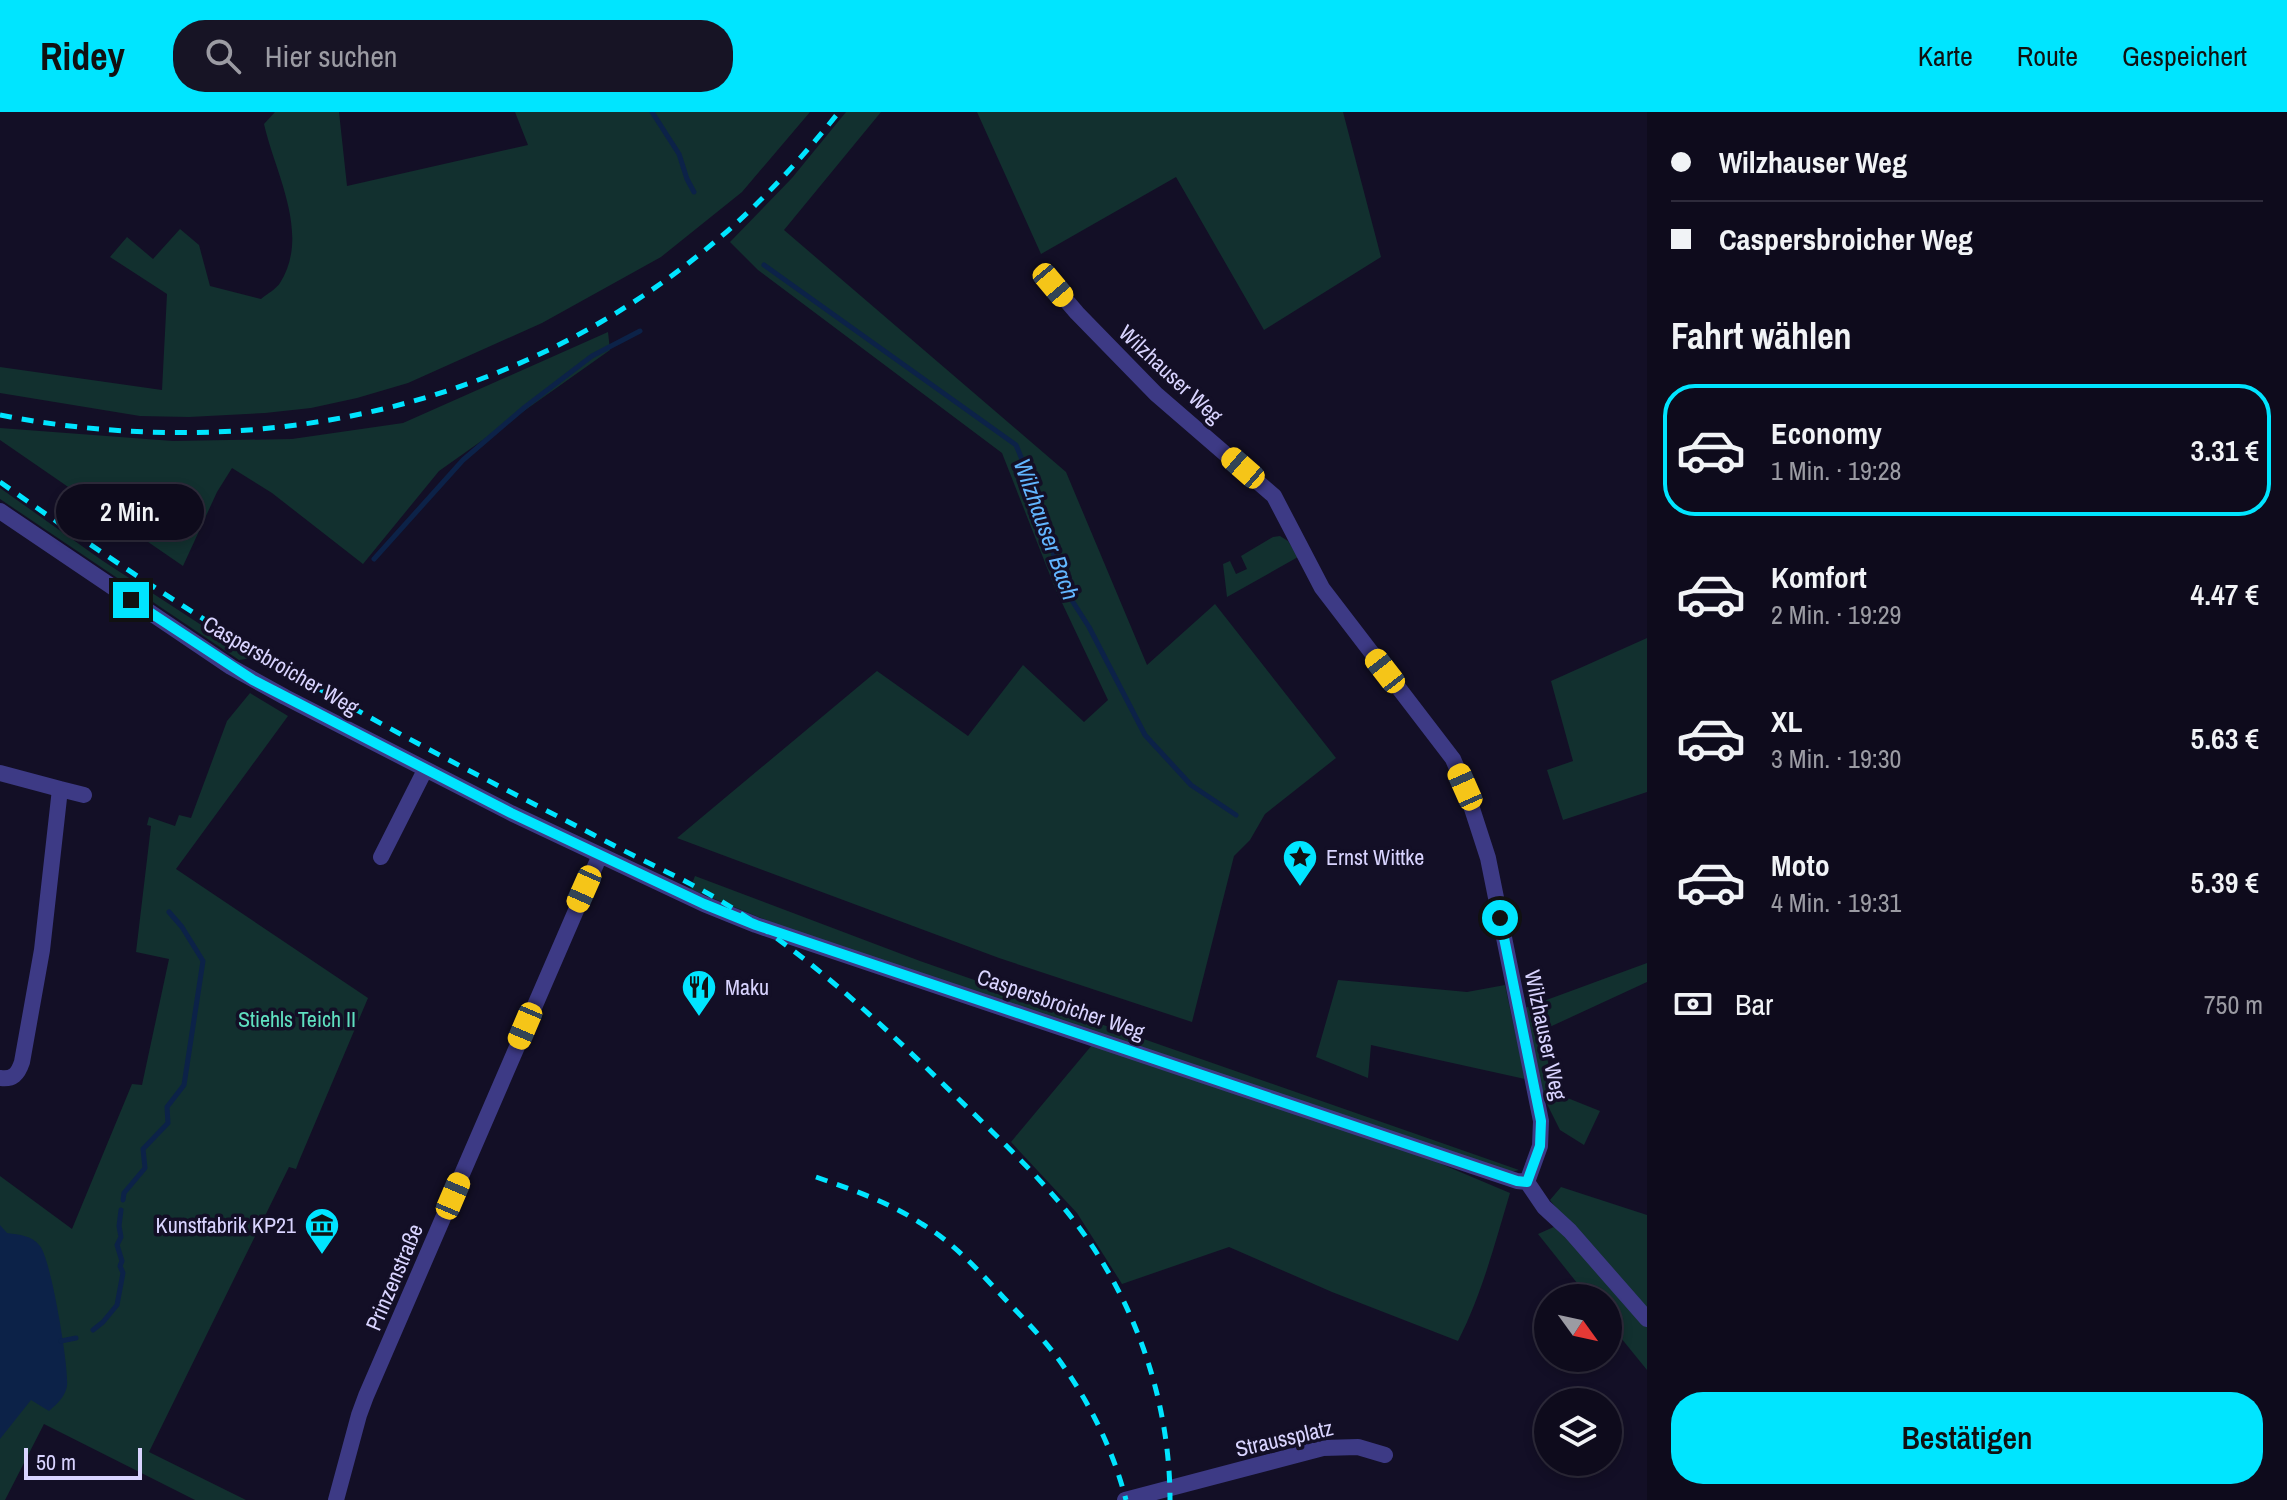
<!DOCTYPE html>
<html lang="de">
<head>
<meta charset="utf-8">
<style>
	body { margin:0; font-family:"Archivo Narrow",sans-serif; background:#171425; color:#f1f3f6; height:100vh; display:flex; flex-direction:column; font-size:30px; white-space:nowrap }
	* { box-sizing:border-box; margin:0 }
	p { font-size:26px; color:#9b9ba3 }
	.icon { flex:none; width:44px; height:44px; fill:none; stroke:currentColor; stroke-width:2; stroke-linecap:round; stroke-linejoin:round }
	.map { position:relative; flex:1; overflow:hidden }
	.details { display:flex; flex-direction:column; background:#0e0b1c; width:640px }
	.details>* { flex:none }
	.top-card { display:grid; align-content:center; height:176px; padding:0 24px; background:#0e0b1c }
	.needle { width:52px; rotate:123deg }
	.tools { position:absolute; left:1534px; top:1172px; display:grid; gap:16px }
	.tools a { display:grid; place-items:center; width:88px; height:88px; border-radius:50%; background:#0e0b1c; box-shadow:0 4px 12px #0003,0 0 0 2px #2e2b3b; font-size:40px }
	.scale { position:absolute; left:24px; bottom:20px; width:118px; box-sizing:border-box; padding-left:8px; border:4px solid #d9d4ff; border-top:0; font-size:22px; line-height:28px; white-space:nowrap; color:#d9d4ff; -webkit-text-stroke:6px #130f26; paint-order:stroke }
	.end { position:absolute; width:36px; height:36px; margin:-18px; border:10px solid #00e5ff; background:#111; box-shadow:0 0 0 4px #111 }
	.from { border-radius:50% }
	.bubble { position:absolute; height:56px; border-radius:28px; background:#0e0b1c; box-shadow:0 4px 12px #0003,0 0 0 2px #2e2b3b; font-size:26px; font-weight:600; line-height:56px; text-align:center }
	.car { position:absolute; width:24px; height:48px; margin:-24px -12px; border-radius:10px; box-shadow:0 0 6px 2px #0007; background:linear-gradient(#f5c518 24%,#345 0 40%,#f5c518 0 76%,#345 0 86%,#f5c518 0) }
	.top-card b { display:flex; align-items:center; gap:28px; height:76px; font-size:30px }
	.top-card b+b { border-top:2px solid #2e2b3b }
	.top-card i { width:20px; height:20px; background:#f1f3f6 }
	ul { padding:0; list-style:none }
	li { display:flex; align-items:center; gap:24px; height:132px; margin:0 16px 12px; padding:0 8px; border:4px solid transparent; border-radius:32px }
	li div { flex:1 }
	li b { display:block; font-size:30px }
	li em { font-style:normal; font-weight:600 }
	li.active { border-color:#00e5ff }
	li>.icon { width:72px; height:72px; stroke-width:1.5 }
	h2 { padding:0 24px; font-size:36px; line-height:96px }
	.pay { display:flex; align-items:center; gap:20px; height:88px; padding:0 24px; font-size:30px }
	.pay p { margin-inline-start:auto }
	.primary-button { display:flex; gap:16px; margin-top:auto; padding:16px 24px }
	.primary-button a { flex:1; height:92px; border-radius:32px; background:#00e5ff; color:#111; font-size:32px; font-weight:600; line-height:92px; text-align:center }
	header { display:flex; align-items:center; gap:48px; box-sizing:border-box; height:112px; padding:0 40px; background:#00e5ff; color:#111 }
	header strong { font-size:38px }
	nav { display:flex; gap:44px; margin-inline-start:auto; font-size:28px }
	.search { width:560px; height:72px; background:#171425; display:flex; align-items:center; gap:20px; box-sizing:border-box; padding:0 28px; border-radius:32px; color:#9b9ba3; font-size:30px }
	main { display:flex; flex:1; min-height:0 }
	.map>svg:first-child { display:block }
	.green { fill:#12302f }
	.water { fill:#0c2248 }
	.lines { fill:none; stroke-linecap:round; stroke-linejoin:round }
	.stream { stroke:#0c2248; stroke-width:5 }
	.street { stroke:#3d3a85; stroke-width:16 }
	.rail { stroke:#00e5ff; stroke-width:5; stroke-dasharray:12 10; stroke-linecap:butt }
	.route { stroke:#00e5ff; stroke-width:10 }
	.labels { text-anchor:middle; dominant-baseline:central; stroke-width:7; stroke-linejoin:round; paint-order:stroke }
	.street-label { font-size:22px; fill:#d9d4ff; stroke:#130f26 }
	.poi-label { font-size:22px; fill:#d9d4ff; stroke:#130f26; text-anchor:start }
	.park-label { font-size:22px; fill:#5fe0c0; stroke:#130f26 }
	.water-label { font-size:24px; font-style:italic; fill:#62b6ff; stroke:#130f26 }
</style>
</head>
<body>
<header>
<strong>Ridey</strong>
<div class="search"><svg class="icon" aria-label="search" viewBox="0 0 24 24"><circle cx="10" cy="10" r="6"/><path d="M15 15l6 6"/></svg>Hier suchen</div>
<nav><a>Karte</a><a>Route</a><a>Gespeichert</a></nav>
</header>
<main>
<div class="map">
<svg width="1647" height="1388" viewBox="0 0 1647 1388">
	<rect width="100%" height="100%" fill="#130f26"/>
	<path class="green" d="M 275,0 L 339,0 L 347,74 L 528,33 L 515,0 L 810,0 L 742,80 L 661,145 L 542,211 L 408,271 L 357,286 L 311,296 L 265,301 L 189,305 L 140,304 L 0,281 L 0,255 L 162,278 L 167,182 L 110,145 L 127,125 L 153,147 L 180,117 L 199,133 L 210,174 L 261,187 C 267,182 276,177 280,171 C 311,122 275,61 264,12 Z
		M 846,0 L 881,0 L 784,118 L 1066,360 L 1147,553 L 1215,492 L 1336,646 L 1265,702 L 1250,728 L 1234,744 L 1192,910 L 999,846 L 677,726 L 877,559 L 968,624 L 1023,553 L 1084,610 L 1108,588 L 1055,476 L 1002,341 L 758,158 L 730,130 L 792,66 Z
		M 977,0 L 1343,0 L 1381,145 L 1264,218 L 1176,65 L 1041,142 Z
		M 608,220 L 610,238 L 439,359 L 363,452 L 272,381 L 232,356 L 217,380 L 183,454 L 0,328 L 0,316 L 173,329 L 292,327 L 403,311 Z
		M 0,376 L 103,449 L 252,546 L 239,548 L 0,387 Z
		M 1280,424 L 1288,429 L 1298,445 L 1227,485 L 1223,452 L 1230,449 L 1236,462 L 1247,457 L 1241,444 L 1273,425 Z
		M 1647,526 L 1647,680 L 1563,708 L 1547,658 L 1573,649 L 1551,569 Z
		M 250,581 L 288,604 L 176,757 L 368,886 L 299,1049 L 296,1057 L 289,1055 L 149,1340 L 246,1388 L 195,1388 L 44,1312 L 5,1388 L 0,1388 L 0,1064 L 72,1117 L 132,972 L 142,973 L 169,847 L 136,840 L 151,714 L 147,713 L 149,705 L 175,714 L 179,703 L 191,706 L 227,609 Z
		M 695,764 L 920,849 L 1519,1058 L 1511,1060 L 798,821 L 690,777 Z
		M 1647,851 L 1647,870 L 1541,919 L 1555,981 L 1600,999 L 1584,1033 L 1560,1018 L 1543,984 L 1522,897 Z
		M 1338,868 L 1467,880 L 1505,873 L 1525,967 L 1371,933 L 1368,966 L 1316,945 Z
		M 1092,933 L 1427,1046 L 1510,1081 C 1495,1131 1482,1182 1458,1229 L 1332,1180 L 1229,1135 L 1122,1172 L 1077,1101 L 1011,1030 Z
		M 1561,1075 L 1647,1103 L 1647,1258 L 1608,1210 L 1608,1186 L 1589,1186 L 1538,1122 L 1556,1114 L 1563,1105 L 1550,1088 Z"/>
	<path class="water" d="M 0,1113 L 7,1121 C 20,1123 31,1123 40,1134 C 51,1147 69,1255 67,1274 C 65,1285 57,1292 49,1299 L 31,1288 L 0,1327 Z"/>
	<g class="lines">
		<path class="stream" d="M 652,0 L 679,42 L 687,67 L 694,80
			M 764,153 L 1016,333 L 1038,386 L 1062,473 L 1089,515 L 1145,623 L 1191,673 L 1236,703
			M 374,447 L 463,348 L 525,295 L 592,244 L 640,219
			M 123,1088 L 124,1081 L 145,1056 L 143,1037 L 168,1011 L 167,995 L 184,973 L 203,849 L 182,815 L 169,800
			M 93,1218 L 103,1210 L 117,1193 L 123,1161 L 120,1154 L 122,1149 L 117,1133 L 121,1125 L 119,1114 L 121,1098
			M 61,1229 L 76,1226"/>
		<path class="street" d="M 1053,173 L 1077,201 L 1156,282 L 1274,384 L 1322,476 L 1453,647 L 1465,675 L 1488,746 L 1541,1009 L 1540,1034 L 1527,1070
			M 0,399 L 231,555 L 285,585 L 511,701 L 704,792 L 756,813 L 836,840 L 1517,1069 L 1527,1070
			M 0,661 L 60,677 L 42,838 L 22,950 C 18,962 13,968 0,966
			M 60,677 L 84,683
			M 381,745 L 425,658
			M 1527,1070 L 1544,1095 L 1570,1119 L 1647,1207
			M 336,1388 L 359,1303 L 366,1284 L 600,743
			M 1125,1388 L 1323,1336 L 1358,1335 L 1385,1343"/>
		<path class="rail" d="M 0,303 C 262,354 530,295 732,115 C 771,80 806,41 839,0
			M 0,370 C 115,451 232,529 355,597 C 440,645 527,688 613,733 C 649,752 686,768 721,789 C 802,838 872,903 940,969 C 980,1008 1022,1047 1059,1090 C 1129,1172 1170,1280 1170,1388
			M 816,1065 C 853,1078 889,1090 922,1112 C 954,1131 979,1159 1004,1186 C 1025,1208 1047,1230 1064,1255 C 1092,1295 1114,1341 1126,1388"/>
	</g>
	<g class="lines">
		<path class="route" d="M 131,488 L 253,568 L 511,701 L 704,792 L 756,813 L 836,840 L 1517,1069 L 1527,1070 L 1540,1034 L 1541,1009 L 1500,806"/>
	</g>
	<defs>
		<g id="sight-pin" transform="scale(1.8)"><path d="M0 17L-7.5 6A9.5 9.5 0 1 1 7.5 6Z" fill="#00e5ff" stroke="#130f26"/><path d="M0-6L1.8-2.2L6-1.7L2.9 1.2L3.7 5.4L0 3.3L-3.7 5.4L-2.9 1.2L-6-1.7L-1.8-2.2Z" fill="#111"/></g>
		<g id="restaurant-pin" transform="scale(1.8)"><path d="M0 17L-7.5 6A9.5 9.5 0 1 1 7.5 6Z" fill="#00e5ff" stroke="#130f26"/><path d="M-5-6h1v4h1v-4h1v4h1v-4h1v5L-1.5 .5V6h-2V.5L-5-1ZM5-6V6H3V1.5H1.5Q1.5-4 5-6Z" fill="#111"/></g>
		<g id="museum-pin" transform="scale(1.8)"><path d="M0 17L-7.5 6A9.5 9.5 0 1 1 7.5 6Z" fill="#00e5ff" stroke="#130f26"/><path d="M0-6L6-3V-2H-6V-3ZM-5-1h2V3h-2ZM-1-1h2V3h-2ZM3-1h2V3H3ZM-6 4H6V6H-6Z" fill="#111"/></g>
	</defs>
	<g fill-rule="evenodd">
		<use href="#sight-pin" x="1300" y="745"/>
		<use href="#restaurant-pin" x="699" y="875"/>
		<use href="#museum-pin" x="322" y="1113"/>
	</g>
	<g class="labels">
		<g class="street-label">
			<text transform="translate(1171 262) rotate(43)">Wilzhauser Weg</text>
			<text transform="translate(281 553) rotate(30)">Caspersbroicher Weg</text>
			<text transform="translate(1061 892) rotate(19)">Caspersbroicher Weg</text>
			<text transform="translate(1546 923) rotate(78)">Wilzhauser Weg</text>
			<text transform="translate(394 1165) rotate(-67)">Prinzenstraße</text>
			<text transform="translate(1284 1326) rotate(-13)">Straussplatz</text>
		</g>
		<g class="poi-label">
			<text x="1326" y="745">Ernst Wittke</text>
			<text x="725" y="875">Maku</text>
			<text x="296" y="1113" text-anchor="end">Kunstfabrik KP21</text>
		</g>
		<g class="park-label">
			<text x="297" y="907">Stiehls Teich II</text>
		</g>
		<g class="water-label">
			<text transform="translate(1047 417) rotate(70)">Wilzhauser Bach</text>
		</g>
	</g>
</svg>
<div class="tools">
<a><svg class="needle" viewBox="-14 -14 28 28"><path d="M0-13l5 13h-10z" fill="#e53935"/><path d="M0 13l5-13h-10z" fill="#9b9ba3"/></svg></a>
<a><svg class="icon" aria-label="layers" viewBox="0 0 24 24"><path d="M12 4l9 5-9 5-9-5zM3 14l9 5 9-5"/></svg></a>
</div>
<div class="scale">50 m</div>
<i class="end from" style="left:1500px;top:806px"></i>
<i class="end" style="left:131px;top:488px"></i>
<div class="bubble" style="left:56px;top:372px;width:148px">2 Min.</div>
<i class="car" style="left:1053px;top:173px;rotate:140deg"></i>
<i class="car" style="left:1243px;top:356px;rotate:311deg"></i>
<i class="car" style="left:1385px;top:559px;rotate:322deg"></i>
<i class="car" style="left:1465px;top:675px;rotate:336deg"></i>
<i class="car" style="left:584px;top:777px;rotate:204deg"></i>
<i class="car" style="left:525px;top:914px;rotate:203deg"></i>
<i class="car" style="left:453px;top:1084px;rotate:23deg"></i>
</div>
<section class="details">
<div class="top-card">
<b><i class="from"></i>Wilzhauser Weg</b>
<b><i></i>Caspersbroicher Weg</b>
</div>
<h2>Fahrt wählen</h2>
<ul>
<li class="active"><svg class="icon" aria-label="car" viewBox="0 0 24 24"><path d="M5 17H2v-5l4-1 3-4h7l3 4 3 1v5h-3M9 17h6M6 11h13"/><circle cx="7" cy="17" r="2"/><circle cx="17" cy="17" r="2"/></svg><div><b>Economy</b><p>1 Min. · 19:28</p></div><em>3.31 €</em></li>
<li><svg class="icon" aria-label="car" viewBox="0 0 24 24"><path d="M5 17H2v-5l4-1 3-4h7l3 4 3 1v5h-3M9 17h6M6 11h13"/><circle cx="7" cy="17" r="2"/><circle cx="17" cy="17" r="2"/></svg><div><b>Komfort</b><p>2 Min. · 19:29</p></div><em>4.47 €</em></li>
<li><svg class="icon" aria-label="car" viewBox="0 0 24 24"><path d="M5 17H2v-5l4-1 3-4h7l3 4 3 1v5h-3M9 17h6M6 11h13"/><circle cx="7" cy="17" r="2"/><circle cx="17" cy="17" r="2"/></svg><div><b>XL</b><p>3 Min. · 19:30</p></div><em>5.63 €</em></li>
<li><svg class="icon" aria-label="car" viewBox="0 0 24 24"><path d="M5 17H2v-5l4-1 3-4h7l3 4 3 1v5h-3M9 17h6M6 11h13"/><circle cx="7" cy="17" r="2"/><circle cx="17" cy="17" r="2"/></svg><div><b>Moto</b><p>4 Min. · 19:31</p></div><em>5.39 €</em></li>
</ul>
<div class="pay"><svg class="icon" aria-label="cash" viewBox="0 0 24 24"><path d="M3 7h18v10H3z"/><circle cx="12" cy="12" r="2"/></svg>Bar<p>750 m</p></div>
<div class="primary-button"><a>Bestätigen</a></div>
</section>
</main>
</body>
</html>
